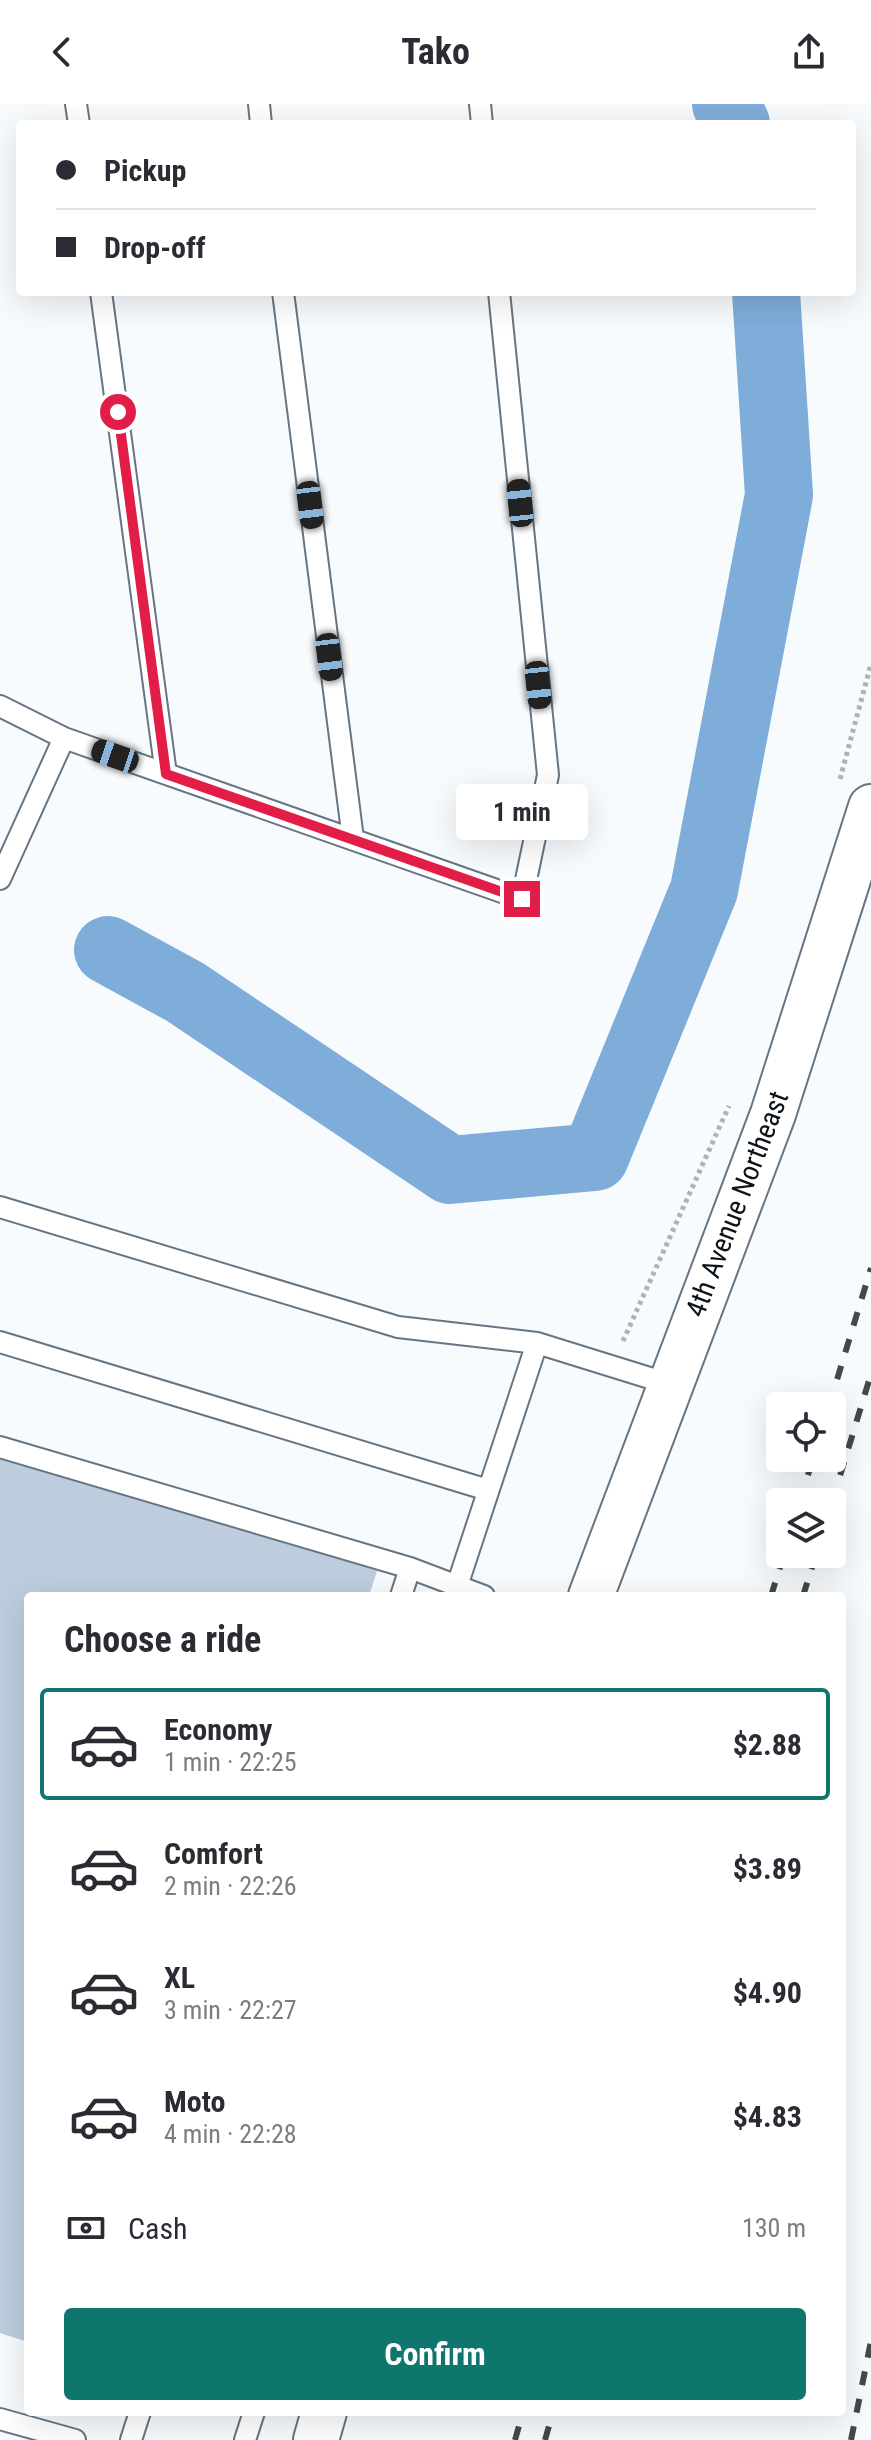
<!DOCTYPE html>
<html lang="en">
<head>
<meta charset="utf-8">
<style>
	body { margin:0; font-family:"Roboto Condensed",sans-serif; background:#f7f7f7; color:#2b2b33; height:100vh; display:flex; flex-direction:column; font-size:30px; white-space:nowrap }
	* { box-sizing:border-box; margin:0 }
	p { font-size:26px; color:#7c7c81 }
	.icon { flex:none; width:44px; height:44px; fill:none; stroke:currentColor; stroke-width:2; stroke-linecap:round; stroke-linejoin:round }
	.map { position:relative; flex:1; overflow:hidden }
	.details { position:absolute; left:24px; top:1488px; width:822px; height:824px; display:flex; flex-direction:column; background:#fff; border-radius:8px; box-shadow:0 8px 32px #0002 }
	.details>* { flex:none }
	.hud { position:absolute; left:16px; top:16px; width:840px; height:176px; border-radius:8px; box-shadow:0 8px 32px #0002; display:grid; align-content:center; height:176px; padding:0 40px; background:#fff }
	.tools { position:absolute; left:766px; top:1288px; display:grid; gap:16px }
	.tools a { display:grid; place-items:center; width:80px; height:80px; border-radius:8px; background:#fff; box-shadow:0 8px 32px #0002; font-size:40px }
	.end { position:absolute; width:36px; height:36px; margin:-18px; border:10px solid #e11d48; background:#fff; box-shadow:0 0 0 4px #fff }
	.from { border-radius:50% }
	.bubble { position:absolute; height:56px; border-radius:8px; background:#fff; box-shadow:0 8px 32px #0002; font-size:26px; font-weight:700; line-height:56px; text-align:center }
	.car { position:absolute; width:24px; height:48px; margin:-24px -12px; border-radius:10px; box-shadow:0 0 6px 2px #0007; background:linear-gradient(#222 24%,#8ab4d8 0 40%,#222 0 76%,#8ab4d8 0 86%,#222 0) }
	.hud b { display:flex; align-items:center; gap:28px; height:76px; font-size:30px }
	.hud b+b { border-top:2px solid #e1e1e2 }
	.hud i { width:20px; height:20px; background:#2b2b33 }
	ul { padding:0; list-style:none }
	li { display:flex; align-items:center; gap:24px; height:112px; margin:0 16px 12px; padding:0 24px; border:4px solid transparent; border-radius:8px }
	li div { flex:1 }
	li b { display:block; font-size:30px }
	li em { font-style:normal; font-weight:700 }
	li.on { border-color:#0f766e }
	li>.icon { width:72px; height:72px; stroke-width:1.5 }
	h2 { padding:0 40px; font-size:36px; line-height:96px }
	.pay { display:flex; align-items:center; gap:20px; height:88px; padding:0 40px; font-size:30px }
	.pay p { margin-inline-start:auto }
	.cta { display:flex; gap:16px; margin-top:auto; padding:16px 40px }
	.cta a { flex:1; height:92px; border-radius:8px; background:#0f766e; color:#fff; font-size:32px; font-weight:700; line-height:92px; text-align:center }
	header { display:flex; justify-content:space-between; align-items:center; height:104px; padding:0 40px; background:#fff; font-size:36px; font-weight:700 }
	.map>svg:first-child { display:block }
	.lines { fill:none; stroke-linecap:round; stroke-linejoin:round }
	.river { stroke:#7fadd9; stroke-width:68 }
	.building { fill:#bdcdde }
	.service-casing { stroke:#667583; stroke-width:24 }
	.tertiary-casing { stroke:#667583; stroke-width:48 }
	.path { stroke:#aeb2b6; stroke-width:5; stroke-dasharray:4 4; stroke-linecap:butt }
	.service { stroke:#fff; stroke-width:20 }
	.tertiary { stroke:#fff; stroke-width:44 }
	.rail { stroke:#42484c; stroke-width:6; stroke-dasharray:14 14; stroke-linecap:butt }
	.route { stroke:#e11d48; stroke-width:10 }
	.labels { text-anchor:middle; dominant-baseline:central; stroke-width:6; stroke-linejoin:round; paint-order:stroke }
	.street-label { font-size:28px; fill:#0c1217; stroke:#fff }
</style>
</head>
<body>
<header><svg class="icon" aria-label="back" viewBox="0 0 24 24"><path d="M15 5l-7 7 7 7"/></svg>Tako<svg class="icon" aria-label="share" viewBox="0 0 24 24"><path d="M12 15V3M7 8l5-5 5 5M5 13v7h14v-7"/></svg></header>
<div class="map">
<svg width="871" height="2336" viewBox="0 0 871 2336">
	<rect width="100%" height="100%" fill="#f7fbfe"/>
	<g class="lines">
		<path class="river" d="M 726,0 L 736,20
			M 108,846 L 185,888 L 450,1066 L 595,1053 L 704,786 L 779,391 L 766,188"/>
	</g>
	<path class="building" d="M 0,1350 L 377,1467 L 369,1492 L 28,1492 L 28,2238 L 0,2229 Z"/>
	<g class="lines">
		<g class="service-casing">
			<path id="service" d="M 76,0 L 79,20
				M 259,0 L 261,20
				M 480,0 L 482,20
				M 101,188 L 166,670
				M 283,188 L 353,735
				M 0,602 L 64,634 L 522,795 L 548,671 L 499,188
				M 0,775 L 64,634
				M 0,1103 L 398,1223 L 537,1239 L 669,1280
				M 0,1238 L 488,1386
				M 0,1343 L 410,1464 L 484,1492
				M 401,1492 L 410,1464
				M 459,1492 L 457,1482 L 537,1239
				M 0,2315 L 75,2336
				M 131,2336 L 140,2308
				M 245,2336 L 254,2308"/>
		</g>
		<g class="tertiary-casing">
			<path id="tertiary" d="M 591,1492 L 773,1010 L 871,703
				M 316,2336 L 324,2308"/>
		</g>
		<path class="path" d="M 840,675 L 871,560
			M 623,1237 L 729,1002"/>
		<use href="#service" class="service"/>
		<use href="#tertiary" class="tertiary"/>
		<path class="rail" d="M 829,1302 L 871,1164
			M 800,1398 L 813,1354
			M 832,1398 L 871,1270
			M 771,1492 L 784,1450
			M 803,1492 L 816,1450
			M 515,2336 L 523,2308
			M 545,2336 L 553,2308
			M 851,2336 L 871,2237"/>
	</g>
	<g class="lines">
		<path class="route" d="M 118,308 L 166,670 L 522,795"/>
	</g>
	<g class="labels">
		<g class="street-label">
			<text transform="translate(737 1100) rotate(-69)">4th Avenue Northeast</text>
		</g>
	</g>
</svg>
<div class="tools">
<a><svg class="icon" aria-label="locate" viewBox="0 0 24 24"><circle cx="12" cy="12" r="6"/><path d="M12 2v4M12 18v4M2 12h4M18 12h4"/></svg></a>
<a><svg class="icon" aria-label="layers" viewBox="0 0 24 24"><path d="M12 4l9 5-9 5-9-5zM3 14l9 5 9-5"/></svg></a>
</div>
<i class="end from" style="left:118px;top:308px"></i>
<i class="end" style="left:522px;top:795px"></i>
<div class="bubble" style="left:456px;top:680px;width:132px">1 min</div>
<i class="car" style="left:520px;top:399px;rotate:354deg"></i>
<i class="car" style="left:310px;top:401px;rotate:173deg"></i>
<i class="car" style="left:329px;top:553px;rotate:173deg"></i>
<i class="car" style="left:538px;top:581px;rotate:174deg"></i>
<i class="car" style="left:115px;top:652px;rotate:289deg"></i>
<div class="hud">
<b><i class="from"></i>Pickup</b>
<b><i></i>Drop-off</b>
</div>
<section class="details">
<h2>Choose a ride</h2>
<ul>
<li class="on"><svg class="icon" aria-label="car" viewBox="0 0 24 24"><path d="M5 17H2v-5l4-1 3-4h7l3 4 3 1v5h-3M9 17h6M6 11h13"/><circle cx="7" cy="17" r="2"/><circle cx="17" cy="17" r="2"/></svg><div><b>Economy</b><p>1 min · 22:25</p></div><em>$2.88</em></li>
<li><svg class="icon" aria-label="car" viewBox="0 0 24 24"><path d="M5 17H2v-5l4-1 3-4h7l3 4 3 1v5h-3M9 17h6M6 11h13"/><circle cx="7" cy="17" r="2"/><circle cx="17" cy="17" r="2"/></svg><div><b>Comfort</b><p>2 min · 22:26</p></div><em>$3.89</em></li>
<li><svg class="icon" aria-label="car" viewBox="0 0 24 24"><path d="M5 17H2v-5l4-1 3-4h7l3 4 3 1v5h-3M9 17h6M6 11h13"/><circle cx="7" cy="17" r="2"/><circle cx="17" cy="17" r="2"/></svg><div><b>XL</b><p>3 min · 22:27</p></div><em>$4.90</em></li>
<li><svg class="icon" aria-label="car" viewBox="0 0 24 24"><path d="M5 17H2v-5l4-1 3-4h7l3 4 3 1v5h-3M9 17h6M6 11h13"/><circle cx="7" cy="17" r="2"/><circle cx="17" cy="17" r="2"/></svg><div><b>Moto</b><p>4 min · 22:28</p></div><em>$4.83</em></li>
</ul>
<div class="pay"><svg class="icon" aria-label="cash" viewBox="0 0 24 24"><path d="M3 7h18v10H3z"/><circle cx="12" cy="12" r="2"/></svg>Cash<p>130 m</p></div>
<div class="cta"><a>Confirm</a></div>
</section>
</div>
</body>
</html>
